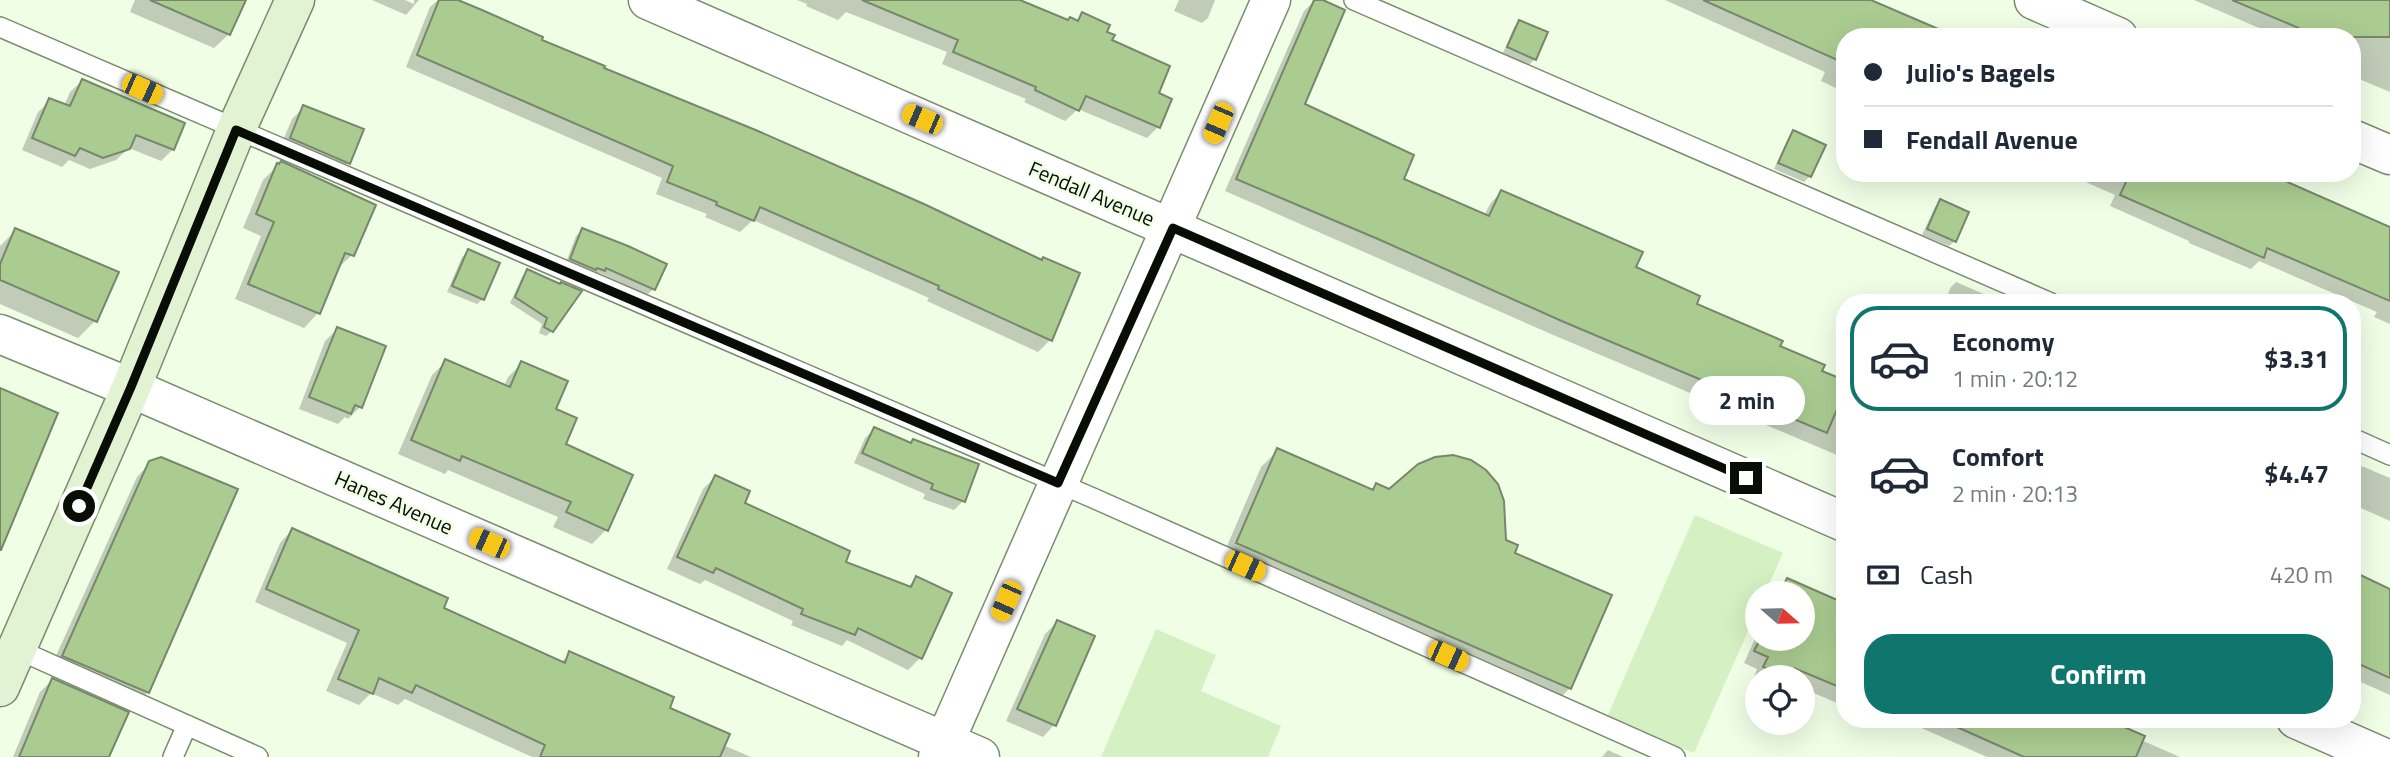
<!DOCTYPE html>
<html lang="en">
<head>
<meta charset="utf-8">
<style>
	body { margin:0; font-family:"Titillium Web",sans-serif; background:#f6f6f7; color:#1f2937; height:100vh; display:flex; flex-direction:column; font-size:26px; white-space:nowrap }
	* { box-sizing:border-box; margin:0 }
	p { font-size:23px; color:#747a83 }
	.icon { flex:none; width:38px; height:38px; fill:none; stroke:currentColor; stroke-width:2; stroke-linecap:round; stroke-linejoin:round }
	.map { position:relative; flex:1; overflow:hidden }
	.panel { position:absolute; left:1836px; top:294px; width:525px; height:434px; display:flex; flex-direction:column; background:#fff; border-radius:28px; box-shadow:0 7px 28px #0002 }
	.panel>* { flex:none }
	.guide { position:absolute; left:1836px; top:28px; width:525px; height:154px; border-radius:28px; box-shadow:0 7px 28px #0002; display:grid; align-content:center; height:154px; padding:0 28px; background:#fff }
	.needle { width:46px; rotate:110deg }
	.fabs { position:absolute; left:1745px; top:581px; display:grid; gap:14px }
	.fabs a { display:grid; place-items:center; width:70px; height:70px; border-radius:50%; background:#fff; box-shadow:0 7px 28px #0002; font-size:35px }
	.end { position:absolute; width:32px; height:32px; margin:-16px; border:9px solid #080d05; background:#fff; box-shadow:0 0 0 4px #fff }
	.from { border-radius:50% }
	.bubble { position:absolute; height:49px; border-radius:24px; background:#fff; box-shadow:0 7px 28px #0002; font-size:23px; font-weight:700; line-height:49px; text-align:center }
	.car { position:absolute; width:21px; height:42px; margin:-21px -10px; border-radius:9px; box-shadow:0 0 5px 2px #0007; background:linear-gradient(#f5c518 24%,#345 0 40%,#f5c518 0 76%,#345 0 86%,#f5c518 0) }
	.guide b { display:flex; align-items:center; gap:24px; height:66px; font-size:26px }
	.guide b+b { border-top:2px solid #e0e1e3 }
	.guide i { width:18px; height:18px; background:#1f2937 }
	ul { padding:12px 0 0; list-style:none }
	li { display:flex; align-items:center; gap:21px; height:105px; margin:0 14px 10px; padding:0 14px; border:4px solid transparent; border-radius:28px }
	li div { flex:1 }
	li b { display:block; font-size:26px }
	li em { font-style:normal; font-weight:700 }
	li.current { border-color:#0f766e }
	li>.icon { width:63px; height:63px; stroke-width:1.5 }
	.pay { display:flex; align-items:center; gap:18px; height:77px; padding:0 28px; font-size:26px }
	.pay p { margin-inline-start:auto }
	.primary-button { display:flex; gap:14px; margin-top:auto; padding:14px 28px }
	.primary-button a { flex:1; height:80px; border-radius:28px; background:#0f766e; color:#fff; font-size:28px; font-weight:700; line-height:80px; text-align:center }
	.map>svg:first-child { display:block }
	.green { fill:#d5f0c2 }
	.shadow { fill:#0003 }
	.building { fill:#aacc91; stroke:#77876c; stroke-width:2 }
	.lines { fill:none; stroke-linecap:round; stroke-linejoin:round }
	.lane-casing { stroke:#7b8b70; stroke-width:22 }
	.street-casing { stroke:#7b8b70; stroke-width:41 }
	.secondary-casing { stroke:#7b8b70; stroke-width:41 }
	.lane { stroke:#fff; stroke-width:19 }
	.street { stroke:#fff; stroke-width:38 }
	.secondary { stroke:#e1f3d3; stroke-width:38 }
	.route { stroke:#080d05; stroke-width:9 }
	.labels { text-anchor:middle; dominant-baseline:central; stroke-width:5; stroke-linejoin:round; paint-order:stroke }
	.street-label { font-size:21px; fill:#080d05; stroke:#f0fee6 }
</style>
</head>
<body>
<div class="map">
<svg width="2390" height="757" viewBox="0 0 2390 757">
	<rect width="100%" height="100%" fill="#f0fee6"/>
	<path class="green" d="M 1695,515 L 1783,553 L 1765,593 L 1757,593 L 1757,611 L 1694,753 L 1607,717 Z
		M 1156,629 L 1216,655 L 1201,691 L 1281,726 L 1268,757 L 1101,757 Z"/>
	<path class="shadow" d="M 135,0 L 243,0 L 229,34 L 214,48 L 130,12 Z
		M 372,0 L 405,0 L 414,4 L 414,0 L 419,0 L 406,15 Z
		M 438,0 L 452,0 L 602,69 L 1050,340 L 1038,352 L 927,301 L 929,298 L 753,220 L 740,232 L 705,217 L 707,214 L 656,194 L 662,178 L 406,67 L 430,7 Z
		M 797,0 L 1016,0 L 1067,22 L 1075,22 L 1083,14 L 1105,33 L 1156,94 L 1158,127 L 1147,138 L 1078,109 L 1065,121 L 1024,102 L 1026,99 L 942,64 L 947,52 L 846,12 L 838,20 L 806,6 L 807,4 Z
		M 1179,0 L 1215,0 L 1208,18 L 1202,23 L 1174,11 Z
		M 1315,0 L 1318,0 L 1302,105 L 1402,179 L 1484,216 L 1490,204 L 1501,192 L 1694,305 L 1778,347 L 1820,372 L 1844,382 L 1844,458 L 1551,334 L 1225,191 L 1304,11 Z
		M 1665,0 L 1866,0 L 1844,37 L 1844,92 L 1821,81 L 1825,72 Z
		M 2194,0 L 2381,0 L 2390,4 L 2390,92 L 2352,76 L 2352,37 L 2280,37 Z
		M 1520,22 L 1535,59 L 1529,65 L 1503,53 L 1514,27 Z
		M 82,81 L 173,149 L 161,161 L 129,148 L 116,160 L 90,169 L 69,160 L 62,167 L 22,150 L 38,112 L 50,101 L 64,106 L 70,92 Z
		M 304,107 L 362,130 L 348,163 L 336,175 L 279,150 L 292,119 Z
		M 1793,132 L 1810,176 L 1804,182 L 1774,169 L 1788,138 Z
		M 278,165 L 352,255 L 337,269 L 318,313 L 304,328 L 235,299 L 261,236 L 243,228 L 263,180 Z
		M 2065,173 L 2264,173 L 2390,229 L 2390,324 L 2374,317 L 2377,312 L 2259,261 L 2251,269 L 2189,243 L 2189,241 L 2110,206 L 2115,195 Z
		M 1940,201 L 1955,241 L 1949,246 L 1922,235 L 1935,207 Z
		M 16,230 L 116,273 L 95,321 L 78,338 L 0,304 L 0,246 Z
		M 582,230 L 653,289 L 647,295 L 600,273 L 597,276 L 565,265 L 576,236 Z
		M 468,251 L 483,299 L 477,304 L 447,292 L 462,257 Z
		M 528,271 L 559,286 L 552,331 L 546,336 L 539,333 L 542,324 L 510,303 L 522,277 Z
		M 1956,282 L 2002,302 L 2001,303 L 1944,303 L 1951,287 Z
		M 337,329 L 360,407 L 348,419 L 345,417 L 338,424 L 299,409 L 325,341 Z
		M 446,361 L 504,386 L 508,377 L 522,363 L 606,530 L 592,544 L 553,527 L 558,517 L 448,470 L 445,474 L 398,454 L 432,375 Z
		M 874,429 L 963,501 L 954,510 L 923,499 L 925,494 L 854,463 L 865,438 Z
		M 1278,450 L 1371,491 L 1377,485 L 1504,541 L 1513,554 L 1570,688 L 1553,705 L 1221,560 L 1261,467 Z
		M 2352,462 L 2390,478 L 2390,521 L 2352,504 Z
		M 150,463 L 235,490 L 148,692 L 134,706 L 50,669 L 137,477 Z
		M 715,477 L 743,504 L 844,563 L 907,588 L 917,578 L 920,658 L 908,670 L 847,640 L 842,646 L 791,625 L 793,621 L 705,580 L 700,584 L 667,569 L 703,489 Z
		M 292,530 L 442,608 L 560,663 L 570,654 L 667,709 L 723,745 L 751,757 L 532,757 L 405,699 L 398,705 L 371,693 L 359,705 L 326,691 L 347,643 L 255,602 L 280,543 Z
		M 1787,580 L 1844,610 L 1844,706 L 1802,688 L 1802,677 L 1757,677 L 1757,680 L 1753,679 L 1757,669 L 1744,663 L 1757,634 L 1757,639 L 1802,639 L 1802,593 L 1775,593 Z
		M 2352,582 L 2390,602 L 2390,695 L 2352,678 Z
		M 1057,622 L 1054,725 L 1043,737 L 1006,721 L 1045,634 Z
		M 52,680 L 107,757 L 13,757 L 40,692 Z
		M 1901,719 L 2103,719 L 2141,740 L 2180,757 L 1987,757 Z
		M 1608,750 L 1623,757 L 1602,757 Z"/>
	<path class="building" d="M 150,0 L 246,0 L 230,35 Z
		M 439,0 L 458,0 L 482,10 L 543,37 L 542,40 L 605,66 L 604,68 L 758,131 L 924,204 L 1042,260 L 1043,257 L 1080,273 L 1052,341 L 938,289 L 939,286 L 760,207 L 754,221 L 716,205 L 717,202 L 667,182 L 673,166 L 417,55 Z
		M 862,0 L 1020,0 L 1068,20 L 1070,17 L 1078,21 L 1082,12 L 1110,25 L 1107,32 L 1115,35 L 1112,40 L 1170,66 L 1159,93 L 1172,99 L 1160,128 L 1086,96 L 1079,111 L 1035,90 L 1036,87 L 953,52 L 958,40 Z
		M 1314,0 L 1323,0 L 1345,10 L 1305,104 L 1414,155 L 1404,179 L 1489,216 L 1501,190 L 1643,252 L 1636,267 L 1700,296 L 1697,304 L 1783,341 L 1780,346 L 1825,365 L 1822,371 L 1844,380 L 1844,393 L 1827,433 L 1564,322 L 1378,239 L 1236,179 Z
		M 1703,0 L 1871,0 L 1957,37 L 1844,37 L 1844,63 Z
		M 2232,0 L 2390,0 L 2390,37 L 2298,37 L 2301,29 Z
		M 1519,20 L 1548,32 L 1536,60 L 1507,47 Z
		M 82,79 L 185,123 L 174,150 L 136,135 L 130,149 L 103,158 L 80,148 L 75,156 L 32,138 L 49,98 L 70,106 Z
		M 303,105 L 364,129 L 350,164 L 290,138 Z
		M 1793,130 L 1826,145 L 1811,177 L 1778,163 Z
		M 281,161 L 376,205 L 354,256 L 345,253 L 320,314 L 248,284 L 274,222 L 256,214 L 277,163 L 279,164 Z
		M 2130,173 L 2267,173 L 2390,227 L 2390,301 L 2267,248 L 2264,258 L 2120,195 Z
		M 1940,199 L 1969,212 L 1956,242 L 1927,229 Z
		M 15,228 L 119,272 L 97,322 L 0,280 L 0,264 Z
		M 582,228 L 628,246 L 667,264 L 655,290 L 606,268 L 605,271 L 597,268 L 596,270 L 570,259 Z
		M 468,249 L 500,263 L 484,300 L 452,286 Z
		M 527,269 L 560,284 L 561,282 L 582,291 L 553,332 L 544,327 L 547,318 L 515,297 Z
		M 337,327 L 386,346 L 362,408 L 355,405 L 351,414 L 309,397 Z
		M 445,359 L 510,387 L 521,361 L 568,381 L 556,409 L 577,418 L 566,444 L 633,475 L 608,531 L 566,512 L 571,502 L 462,456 L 460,461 L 411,440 Z
		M 0,388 L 58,413 L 1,550 L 0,550 Z
		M 874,427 L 911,443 L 913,439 L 979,464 L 965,502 L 931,489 L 933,484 L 862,453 Z
		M 1277,448 L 1373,490 L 1376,483 L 1389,489 L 1418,464 L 1435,457 L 1453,455 L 1471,460 L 1486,470 L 1498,484 L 1504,501 L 1506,540 L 1518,545 L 1515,553 L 1612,595 L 1571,689 L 1236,543 Z
		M 161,457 L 238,489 L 149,693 L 62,656 L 149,461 Z
		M 715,475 L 750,491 L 745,503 L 850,551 L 846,562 L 911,587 L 916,576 L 952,593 L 922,659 L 858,628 L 855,635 L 801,614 L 803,609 L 716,568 L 713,573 L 677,557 Z
		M 292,528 L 448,598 L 444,608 L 565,663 L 569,651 L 674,697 L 670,708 L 730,734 L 720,757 L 540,757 L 545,745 L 416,685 L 412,693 L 379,678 L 373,694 L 338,679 L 359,630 L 266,589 Z
		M 2352,571 L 2390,589 L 2390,678 L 2352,661 Z
		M 1787,578 L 1844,603 L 1844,689 L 1794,668 L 1790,677 L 1788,677 L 1763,667 L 1768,657 L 1754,651 L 1760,639 L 1802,639 L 1802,593 L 1780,593 Z
		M 1057,620 L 1095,636 L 1056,726 L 1017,709 Z
		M 52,678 L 129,712 L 109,757 L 19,757 Z
		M 1939,719 L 2106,719 L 2145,736 L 2136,757 L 2024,757 Z"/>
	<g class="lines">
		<g class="lane-casing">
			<path id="lane" d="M 1354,0 L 2051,303
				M 0,27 L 1093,498 L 1675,757
				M 2352,438 L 2390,455
				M 10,646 L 258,757
				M 173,757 L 187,725"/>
		</g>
		<g class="street-casing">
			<path id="street" d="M 648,0 L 1844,522
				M 2034,0 L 2118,37
				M 2352,139 L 2390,155
				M 0,334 L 131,388 L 980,757
				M 2296,719 L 2382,757
				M 938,757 C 1048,504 1162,253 1271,0"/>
		</g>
		<g class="secondary-casing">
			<path id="secondary" d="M 0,687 L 131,388 L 236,130 L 295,0"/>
		</g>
		<use href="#lane" class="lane"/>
		<use href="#street" class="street"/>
		<use href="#secondary" class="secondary"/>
	</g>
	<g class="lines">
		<path class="route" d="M 79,506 L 131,387 L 236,130 L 1058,483 L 1173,228 L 1746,478"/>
	</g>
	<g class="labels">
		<g class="street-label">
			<text transform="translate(1092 193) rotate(23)">Fendall Avenue</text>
			<text transform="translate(394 502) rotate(24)">Hanes Avenue</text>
		</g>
	</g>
</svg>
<div class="fabs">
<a><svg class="needle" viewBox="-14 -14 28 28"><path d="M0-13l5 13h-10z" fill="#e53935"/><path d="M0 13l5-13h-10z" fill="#747a83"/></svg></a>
<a><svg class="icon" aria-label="locate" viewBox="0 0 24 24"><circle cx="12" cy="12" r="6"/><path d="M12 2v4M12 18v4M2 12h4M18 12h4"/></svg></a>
</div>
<i class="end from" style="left:79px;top:506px"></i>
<i class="end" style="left:1746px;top:478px"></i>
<div class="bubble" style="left:1689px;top:376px;width:116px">2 min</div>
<i class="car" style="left:142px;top:89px;rotate:114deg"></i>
<i class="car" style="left:922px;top:119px;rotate:293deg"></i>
<i class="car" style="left:1218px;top:123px;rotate:203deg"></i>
<i class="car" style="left:489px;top:543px;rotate:294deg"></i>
<i class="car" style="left:1245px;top:566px;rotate:114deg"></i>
<i class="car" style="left:1006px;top:601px;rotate:204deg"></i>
<i class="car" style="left:1448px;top:656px;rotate:114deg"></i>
<div class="guide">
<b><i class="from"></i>Julio's Bagels</b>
<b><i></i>Fendall Avenue</b>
</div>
<section class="panel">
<ul>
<li class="current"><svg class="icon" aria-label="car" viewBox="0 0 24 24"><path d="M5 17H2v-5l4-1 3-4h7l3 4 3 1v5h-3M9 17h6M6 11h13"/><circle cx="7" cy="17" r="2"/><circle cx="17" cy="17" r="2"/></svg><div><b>Economy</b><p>1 min · 20:12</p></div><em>$3.31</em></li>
<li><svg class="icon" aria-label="car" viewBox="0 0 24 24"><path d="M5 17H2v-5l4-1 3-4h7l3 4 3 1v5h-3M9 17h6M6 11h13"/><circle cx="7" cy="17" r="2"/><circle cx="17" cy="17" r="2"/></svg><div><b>Comfort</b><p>2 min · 20:13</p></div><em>$4.47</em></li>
</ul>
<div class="pay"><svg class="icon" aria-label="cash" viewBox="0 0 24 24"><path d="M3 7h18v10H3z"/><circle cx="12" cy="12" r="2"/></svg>Cash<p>420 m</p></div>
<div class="primary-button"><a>Confirm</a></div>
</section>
</div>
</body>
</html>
